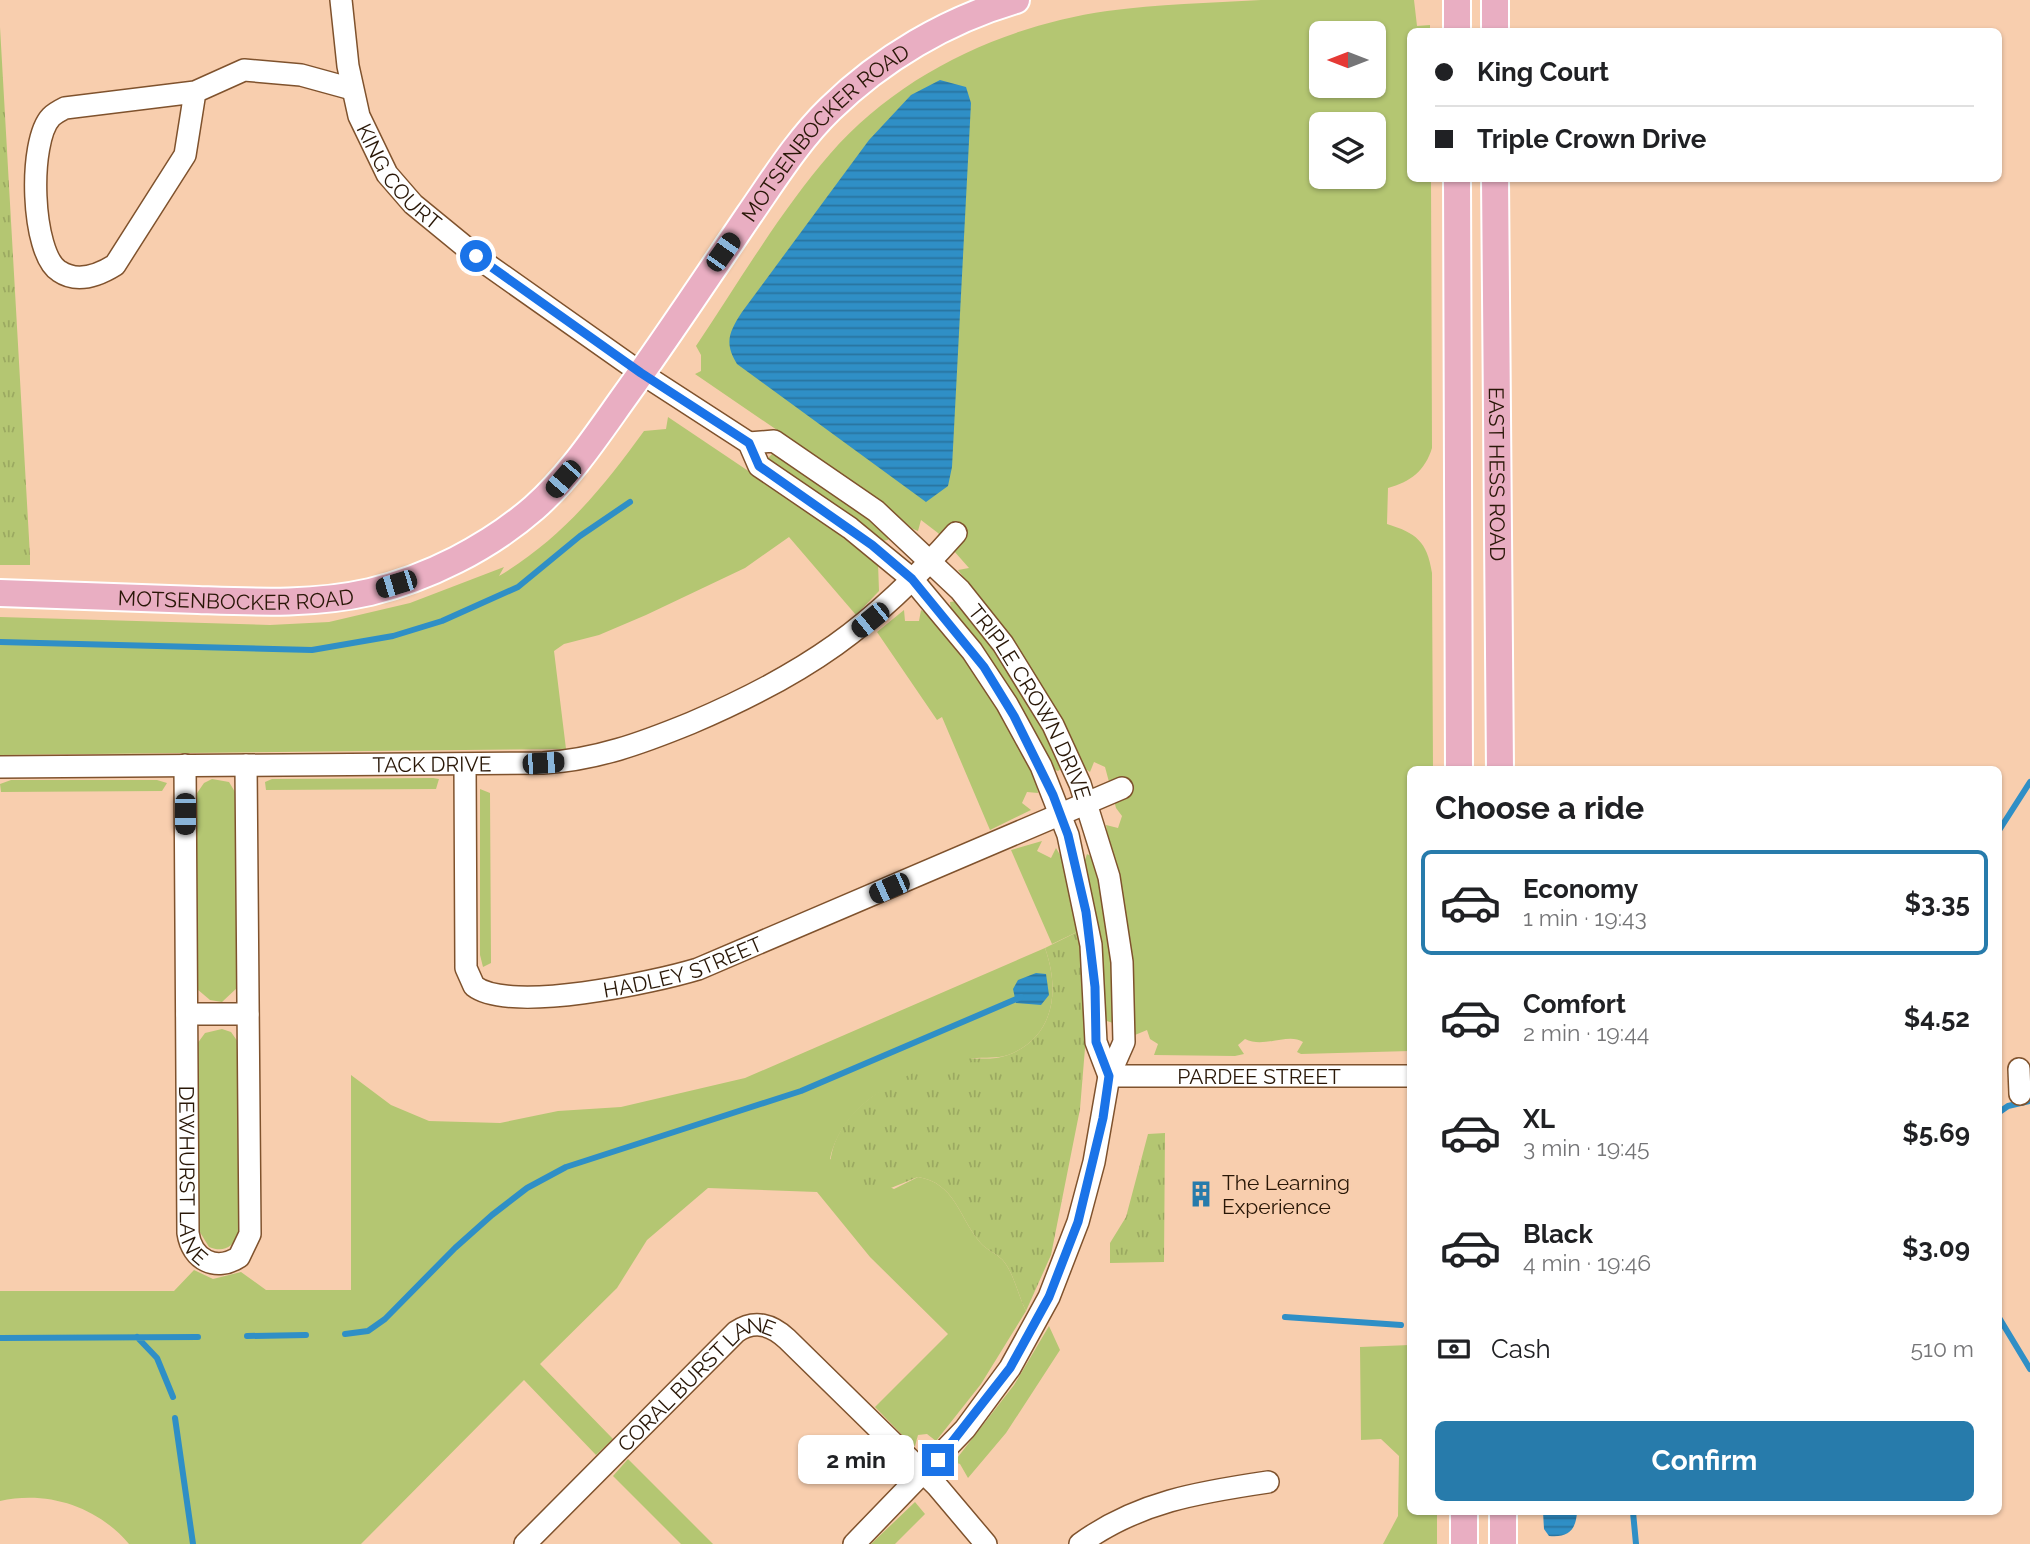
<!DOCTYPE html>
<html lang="en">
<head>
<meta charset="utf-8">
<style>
	body { margin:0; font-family:Raleway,sans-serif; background:#f6f6f6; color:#202124; height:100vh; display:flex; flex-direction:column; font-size:26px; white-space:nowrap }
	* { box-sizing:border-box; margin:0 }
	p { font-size:23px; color:#757577 }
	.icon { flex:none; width:38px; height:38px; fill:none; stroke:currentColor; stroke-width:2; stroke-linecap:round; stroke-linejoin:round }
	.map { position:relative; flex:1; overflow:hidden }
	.side { position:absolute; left:1407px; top:766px; width:595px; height:749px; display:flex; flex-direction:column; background:#fff; border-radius:10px; box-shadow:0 2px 5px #0004 }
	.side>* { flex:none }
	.guide { position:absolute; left:1407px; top:28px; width:595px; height:154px; border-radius:10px; box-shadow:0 2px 5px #0004; display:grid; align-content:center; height:154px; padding:0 28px; background:#fff }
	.needle { width:46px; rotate:270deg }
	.controls { position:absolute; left:1309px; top:21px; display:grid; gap:14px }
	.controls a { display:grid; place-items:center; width:77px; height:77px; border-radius:10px; background:#fff; box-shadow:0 2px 5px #0004; font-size:35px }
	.end { position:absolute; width:32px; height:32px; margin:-16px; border:9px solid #1a73e8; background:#fff; box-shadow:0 0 0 4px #fff }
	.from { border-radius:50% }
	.bubble { position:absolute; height:49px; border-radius:10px; background:#fff; box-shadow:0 2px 5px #0004; font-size:23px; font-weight:700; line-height:49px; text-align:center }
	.car { position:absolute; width:21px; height:42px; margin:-21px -10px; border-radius:9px; box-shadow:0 0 5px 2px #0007; background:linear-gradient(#222 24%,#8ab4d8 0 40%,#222 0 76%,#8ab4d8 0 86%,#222 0) }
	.guide b { display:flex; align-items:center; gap:24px; height:66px; font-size:26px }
	.guide b+b { border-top:2px solid #e0e0e0 }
	.guide i { width:18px; height:18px; background:#202124 }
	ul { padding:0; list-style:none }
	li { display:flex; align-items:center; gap:21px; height:105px; margin:0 14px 10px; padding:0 14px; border:4px solid transparent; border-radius:10px }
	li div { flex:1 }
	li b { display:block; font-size:26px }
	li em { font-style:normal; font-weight:700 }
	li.active { border-color:#277bab }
	li>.icon { width:63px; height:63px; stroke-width:1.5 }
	h2 { padding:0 28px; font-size:32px; line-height:84px }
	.pay { display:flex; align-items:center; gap:18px; height:77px; padding:0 28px; font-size:26px }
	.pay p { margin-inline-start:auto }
	.button { display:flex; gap:14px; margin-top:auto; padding:14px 28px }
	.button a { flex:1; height:80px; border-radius:10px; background:#277bab; color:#fff; font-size:28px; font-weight:700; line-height:80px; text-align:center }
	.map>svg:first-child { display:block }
	.green { fill:#b4c672; fill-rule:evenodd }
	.park { fill:url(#park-tufts) }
	.water { fill:url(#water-rules) }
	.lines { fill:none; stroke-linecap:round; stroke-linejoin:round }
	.stream { stroke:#2f8fc6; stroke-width:6 }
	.minor-casing { stroke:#7f522d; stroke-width:24 }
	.major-casing { stroke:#fff; stroke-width:30 }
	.minor { stroke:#fff; stroke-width:21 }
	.major { stroke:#e9aec2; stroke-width:26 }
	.route { stroke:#1a73e8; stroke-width:9 }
	.labels { text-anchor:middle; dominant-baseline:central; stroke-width:5; stroke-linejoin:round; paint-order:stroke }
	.street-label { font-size:21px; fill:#291707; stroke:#f8ceae }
	.poi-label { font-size:21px; fill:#291707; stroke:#f8ceae; text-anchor:start }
</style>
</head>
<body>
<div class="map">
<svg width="2030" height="1544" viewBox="0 0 2030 1544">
	<defs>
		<pattern id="park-tufts" width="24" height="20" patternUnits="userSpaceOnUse" patternTransform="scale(1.75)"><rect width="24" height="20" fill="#b4c672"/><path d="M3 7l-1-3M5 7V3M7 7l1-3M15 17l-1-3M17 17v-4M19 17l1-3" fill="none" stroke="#9ba961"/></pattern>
		<pattern id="water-rules" width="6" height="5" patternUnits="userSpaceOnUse" patternTransform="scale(1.75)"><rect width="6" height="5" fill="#2f8fc6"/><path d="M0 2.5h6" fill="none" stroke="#28749f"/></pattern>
	</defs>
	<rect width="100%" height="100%" fill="#f8ceae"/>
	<path class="green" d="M 1261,0 L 1414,0 L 1417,26 L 1430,25 L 1430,31 L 1410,32 L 1410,178 L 1431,179 L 1432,448 C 1425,471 1410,482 1388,488 L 1387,524 C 1416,533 1427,541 1432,573 L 1433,770 L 1410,770 L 1410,1051 L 1301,1054 L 1297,1052 L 1303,1042 C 1288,1032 1264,1049 1245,1039 L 1238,1045 L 1244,1054 L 1235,1056 L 1154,1055 L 1158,1044 L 1150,1039 L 1147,1030 L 1135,1035 L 1133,992 L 1106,825 L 1118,828 L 1122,816 L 1116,808 L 1105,767 L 1094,762 L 1090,772 L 1084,768 L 1029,664 L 958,570 L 969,568 L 938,533 L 921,520 L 918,531 L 913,529 L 866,491 L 695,374 L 701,371 L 701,355 L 696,346 C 739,282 779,213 830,154 C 899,74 1003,26 1107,11 C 1158,4 1210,3 1261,0 ZM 1321,33 L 1374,33 L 1374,86 L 1321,86 ZM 1321,124 L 1374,124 L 1374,177 L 1321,177 Z
		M 668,417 L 839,532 L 878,563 L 879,591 L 856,615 L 789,537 L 745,568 L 646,615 L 599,635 L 564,644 L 554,651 L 566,749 L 0,755 L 0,617 L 270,625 L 329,622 L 410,603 L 504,567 L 499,576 C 561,539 602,489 644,431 L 666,429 Z
		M 773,453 L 837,493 L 889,535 L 888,540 L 881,541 L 825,498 L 770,462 L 768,458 Z
		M 957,601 L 1007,663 L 1061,760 L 1062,768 L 1058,771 L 1050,768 L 951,610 L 950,602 Z
		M 904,610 L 905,621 L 919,621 L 921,610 C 953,625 1035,757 1038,793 L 1027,792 L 1022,803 L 1031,810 L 990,830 L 942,717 L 937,720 L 877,632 Z
		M 433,778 L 439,779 L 436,789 L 266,790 L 265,782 L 272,779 Z
		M 212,779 L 229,782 L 238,797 L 238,987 L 222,1002 L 210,1000 L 197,989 L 195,796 L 204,783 Z
		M 11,780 L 157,780 L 167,783 L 162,791 L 1,792 L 0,784 Z
		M 480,789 L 490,793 L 491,963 L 483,967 L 480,955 Z
		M 1042,841 L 1037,851 L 1051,858 L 1056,848 L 1063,860 L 1079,931 L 1052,944 L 1011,850 Z
		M 1087,854 L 1096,859 L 1112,943 L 1116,1020 L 1113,1023 L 1104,1020 L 1099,937 L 1084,863 Z
		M 1045,948 C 1060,990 1055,1037 1008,1055 C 997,1059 987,1057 976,1058 C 917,1068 845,1094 830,1159 L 894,1189 L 918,1177 C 955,1183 959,1217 979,1241 C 987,1252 1000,1253 1007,1266 C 1015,1279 1019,1297 1026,1311 L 981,1384 L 936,1441 L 927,1434 L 918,1435 L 915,1446 L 911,1444 L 875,1407 L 948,1334 L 870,1257 L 817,1192 L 708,1188 L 647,1240 L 617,1288 L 540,1364 L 613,1439 L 596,1455 L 524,1380 L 361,1544 L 129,1544 C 98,1507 48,1490 0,1501 L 0,1291 L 174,1291 L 194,1270 L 213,1279 L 241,1272 L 266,1290 L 351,1290 L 351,1075 L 391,1105 L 429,1121 L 500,1123 L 558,1111 L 621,1107 L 745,1078 Z
		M 222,1029 L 231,1032 L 238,1042 L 240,1234 C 232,1247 224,1253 209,1247 L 198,1229 L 197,1044 L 205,1033 Z
		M 1049,1326 L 1060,1350 L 1006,1433 L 968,1478 L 960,1464 L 954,1462 L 1014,1385 Z
		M 1410,1345 L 1410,1512 L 1437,1512 L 1437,1544 L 1383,1544 L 1398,1516 L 1399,1456 L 1381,1439 L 1361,1440 L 1360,1347 Z
		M 628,1459 L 713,1544 L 681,1544 L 613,1476 Z
		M 915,1502 L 925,1514 L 895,1544 L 871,1544 Z"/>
	<path class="park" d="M 0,27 L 30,556 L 30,565 L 0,565 Z
		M 1079,931 L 1086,1036 L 1080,1109 L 1051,1255 L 1026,1311 C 1019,1297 1015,1279 1007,1266 C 1000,1253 987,1252 979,1241 C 959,1217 955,1183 918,1177 C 874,1194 870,1204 830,1170 C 830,1107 906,1069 960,1059 C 975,1057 993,1061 1008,1055 C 1055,1037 1060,990 1045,948 Z
		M 1165,1133 L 1164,1262 L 1110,1263 L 1110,1243 L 1126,1217 L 1148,1134 Z"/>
	<path class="water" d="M 940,80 L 966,87 L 971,103 L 952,467 L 948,486 L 926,502 L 737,364 C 724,343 729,332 742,312 L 869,140 L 911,95 Z
		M 1036,973 L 1046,974 L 1049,995 L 1041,1005 L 1016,1003 L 1013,989 L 1018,980 Z
		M 1543,1512 L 1577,1512 C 1576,1530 1568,1538 1549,1536 L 1544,1529 Z"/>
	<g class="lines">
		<path class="stream" d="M 0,642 L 312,650 L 393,636 L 442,621 L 518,587 L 580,536 L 630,502
			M 1998,832 L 2030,782
			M 1998,1113 L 2008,1106 L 2030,1101
			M 1998,1316 L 2030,1369
			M 1285,1317 L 1401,1325
			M 345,1334 L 368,1331 L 385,1319 L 455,1248 L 492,1215 L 527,1188 L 566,1167 L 801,1091 L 1021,997
			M 247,1336 L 306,1335
			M 137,1337 L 157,1358 L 173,1397
			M 0,1338 L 198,1337
			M 175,1418 L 193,1544
			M 1633,1512 L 1636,1544"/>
		<g class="minor-casing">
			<g id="minor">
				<path id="s1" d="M 341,0 L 348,66 L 359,116 L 387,174 L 413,204 L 485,263 L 641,373 L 749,443 L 759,466 L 850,528 L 912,579 L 972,651 L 1007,704 L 1041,766 L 1068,835 L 1091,945 L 1096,1042 L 1109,1076"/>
				<path d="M 195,92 L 185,155 L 115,265 C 99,275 78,284 59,271 C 31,253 28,141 51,117 C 55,113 61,110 65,108 L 195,92 L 244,70 L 301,75 L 352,89"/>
				<path id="s2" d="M 749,443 L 774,441 L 876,511 L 960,590 L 1003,644 L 1053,725 L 1080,784 L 1109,877 L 1122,962 L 1124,1042 L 1109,1076 L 1094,1162 L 1078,1222 L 1049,1297 L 1010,1368 L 965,1429 L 854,1544"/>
				<path id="s3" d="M 465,764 L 466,968 L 474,986 C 510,1014 655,982 698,969 L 1122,788"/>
				<path id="s4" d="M 185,765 L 188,1233 C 192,1260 216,1272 239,1257 L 250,1234 L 246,765"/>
				<path id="s5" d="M 0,767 L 543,763 C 596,760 642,743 691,723 C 806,674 873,627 956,533"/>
				<path d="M 187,1014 L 248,1014"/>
				<path d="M 2019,1069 L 2020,1094"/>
				<path id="s6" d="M 1109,1076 L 1410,1076"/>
				<path id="s7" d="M 525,1544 L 736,1332 C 755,1319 772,1325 787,1339 L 937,1486 L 986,1544"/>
				<path d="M 1080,1544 C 1137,1502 1200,1492 1268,1482"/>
			</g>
		</g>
		<g class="major-casing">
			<g id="major">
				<path d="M 1457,0 L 1457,32"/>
				<path d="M 1495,0 L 1495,32"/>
				<path d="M 1457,178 L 1459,770"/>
				<path id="s8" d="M 1495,178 L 1500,770"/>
				<path id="s9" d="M 0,593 C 66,595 132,598 198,600 C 255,602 313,605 370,592 C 428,578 488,548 534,508 C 569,477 595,438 622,400 C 666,339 707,277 749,215 C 774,179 798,140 830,109 C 881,59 947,20 1016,0"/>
				<path d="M 1464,1512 L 1464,1544"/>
				<path d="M 1503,1512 L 1503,1544"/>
			</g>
		</g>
		<use href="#minor" class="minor"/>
		<use href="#major" class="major"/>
	</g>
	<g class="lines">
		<path class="route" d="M 476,256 L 641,373 L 749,443 L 759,466 L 872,545 L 912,579 L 984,667 L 1014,716 L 1053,795 L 1068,835 L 1086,912 L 1095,987 L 1096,1042 L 1109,1076 L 1103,1118 L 1078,1222 L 1049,1297 L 1010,1368 L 938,1460"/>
	</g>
	<defs>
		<g id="building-bare" transform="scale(2.1)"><path d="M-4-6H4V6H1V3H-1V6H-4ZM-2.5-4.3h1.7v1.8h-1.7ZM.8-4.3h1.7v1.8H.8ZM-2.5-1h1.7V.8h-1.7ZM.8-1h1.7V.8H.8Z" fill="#277bab" stroke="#f8ceae" stroke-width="2.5" paint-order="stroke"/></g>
	</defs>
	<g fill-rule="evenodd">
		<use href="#building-bare" x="1201" y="1194"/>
	</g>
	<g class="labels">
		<g class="street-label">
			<text stroke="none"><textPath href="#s9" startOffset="1034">MOTSENBOCKER ROAD</textPath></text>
			<text stroke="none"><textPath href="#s1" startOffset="191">KING COURT</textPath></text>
			<text stroke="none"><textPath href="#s8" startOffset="296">EAST HESS ROAD</textPath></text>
			<text stroke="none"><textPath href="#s9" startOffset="236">MOTSENBOCKER ROAD</textPath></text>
			<text stroke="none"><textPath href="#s2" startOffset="397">TRIPLE CROWN DRIVE</textPath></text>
			<text stroke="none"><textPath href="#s5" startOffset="432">TACK DRIVE</textPath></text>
			<text stroke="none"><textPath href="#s3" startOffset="438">HADLEY STREET</textPath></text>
			<text stroke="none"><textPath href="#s6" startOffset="150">PARDEE STREET</textPath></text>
			<text stroke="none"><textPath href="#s4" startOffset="411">DEWHURST LANE</textPath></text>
			<text stroke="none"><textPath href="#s7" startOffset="238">CORAL BURST LANE</textPath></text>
		</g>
		<g class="poi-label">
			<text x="1222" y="1182">The Learning<tspan x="1222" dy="24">Experience</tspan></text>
		</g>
	</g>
</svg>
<div class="controls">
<a><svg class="needle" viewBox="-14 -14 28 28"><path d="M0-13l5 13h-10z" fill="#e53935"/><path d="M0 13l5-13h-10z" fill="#757577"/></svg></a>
<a><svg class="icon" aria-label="layers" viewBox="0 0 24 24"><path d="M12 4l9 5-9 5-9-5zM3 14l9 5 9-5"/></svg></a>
</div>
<i class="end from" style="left:476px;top:256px"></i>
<i class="end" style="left:938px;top:1460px"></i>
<div class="bubble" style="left:798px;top:1435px;width:116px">2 min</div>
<i class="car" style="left:723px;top:252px;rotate:35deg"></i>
<i class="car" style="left:563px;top:479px;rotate:221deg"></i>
<i class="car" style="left:396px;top:584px;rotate:253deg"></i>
<i class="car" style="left:870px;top:620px;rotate:231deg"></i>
<i class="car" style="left:543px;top:763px;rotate:86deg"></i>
<i class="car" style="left:185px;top:814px;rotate:180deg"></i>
<i class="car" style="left:889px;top:888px;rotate:246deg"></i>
<div class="guide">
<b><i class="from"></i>King Court</b>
<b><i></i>Triple Crown Drive</b>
</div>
<section class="side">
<h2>Choose a ride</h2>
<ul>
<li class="active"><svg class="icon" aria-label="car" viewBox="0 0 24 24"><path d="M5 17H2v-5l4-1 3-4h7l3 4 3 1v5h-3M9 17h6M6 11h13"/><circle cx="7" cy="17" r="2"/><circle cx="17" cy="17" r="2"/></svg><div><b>Economy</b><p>1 min · 19:43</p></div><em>$3.35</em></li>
<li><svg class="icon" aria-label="car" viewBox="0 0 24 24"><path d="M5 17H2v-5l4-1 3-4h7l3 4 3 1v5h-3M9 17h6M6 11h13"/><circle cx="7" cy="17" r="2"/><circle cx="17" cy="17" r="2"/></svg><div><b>Comfort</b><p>2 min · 19:44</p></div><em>$4.52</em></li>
<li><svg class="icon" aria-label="car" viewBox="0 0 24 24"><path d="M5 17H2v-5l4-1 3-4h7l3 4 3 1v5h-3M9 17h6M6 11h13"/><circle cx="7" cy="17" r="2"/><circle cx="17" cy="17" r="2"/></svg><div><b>XL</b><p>3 min · 19:45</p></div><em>$5.69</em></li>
<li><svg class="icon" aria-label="car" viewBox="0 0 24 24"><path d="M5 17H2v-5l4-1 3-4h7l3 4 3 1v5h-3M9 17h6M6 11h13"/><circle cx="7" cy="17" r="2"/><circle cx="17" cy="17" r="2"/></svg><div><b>Black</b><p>4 min · 19:46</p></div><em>$3.09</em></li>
</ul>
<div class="pay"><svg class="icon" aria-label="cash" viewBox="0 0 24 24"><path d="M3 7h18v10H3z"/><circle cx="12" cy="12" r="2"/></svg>Cash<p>510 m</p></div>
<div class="button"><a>Confirm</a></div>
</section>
</div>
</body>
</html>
